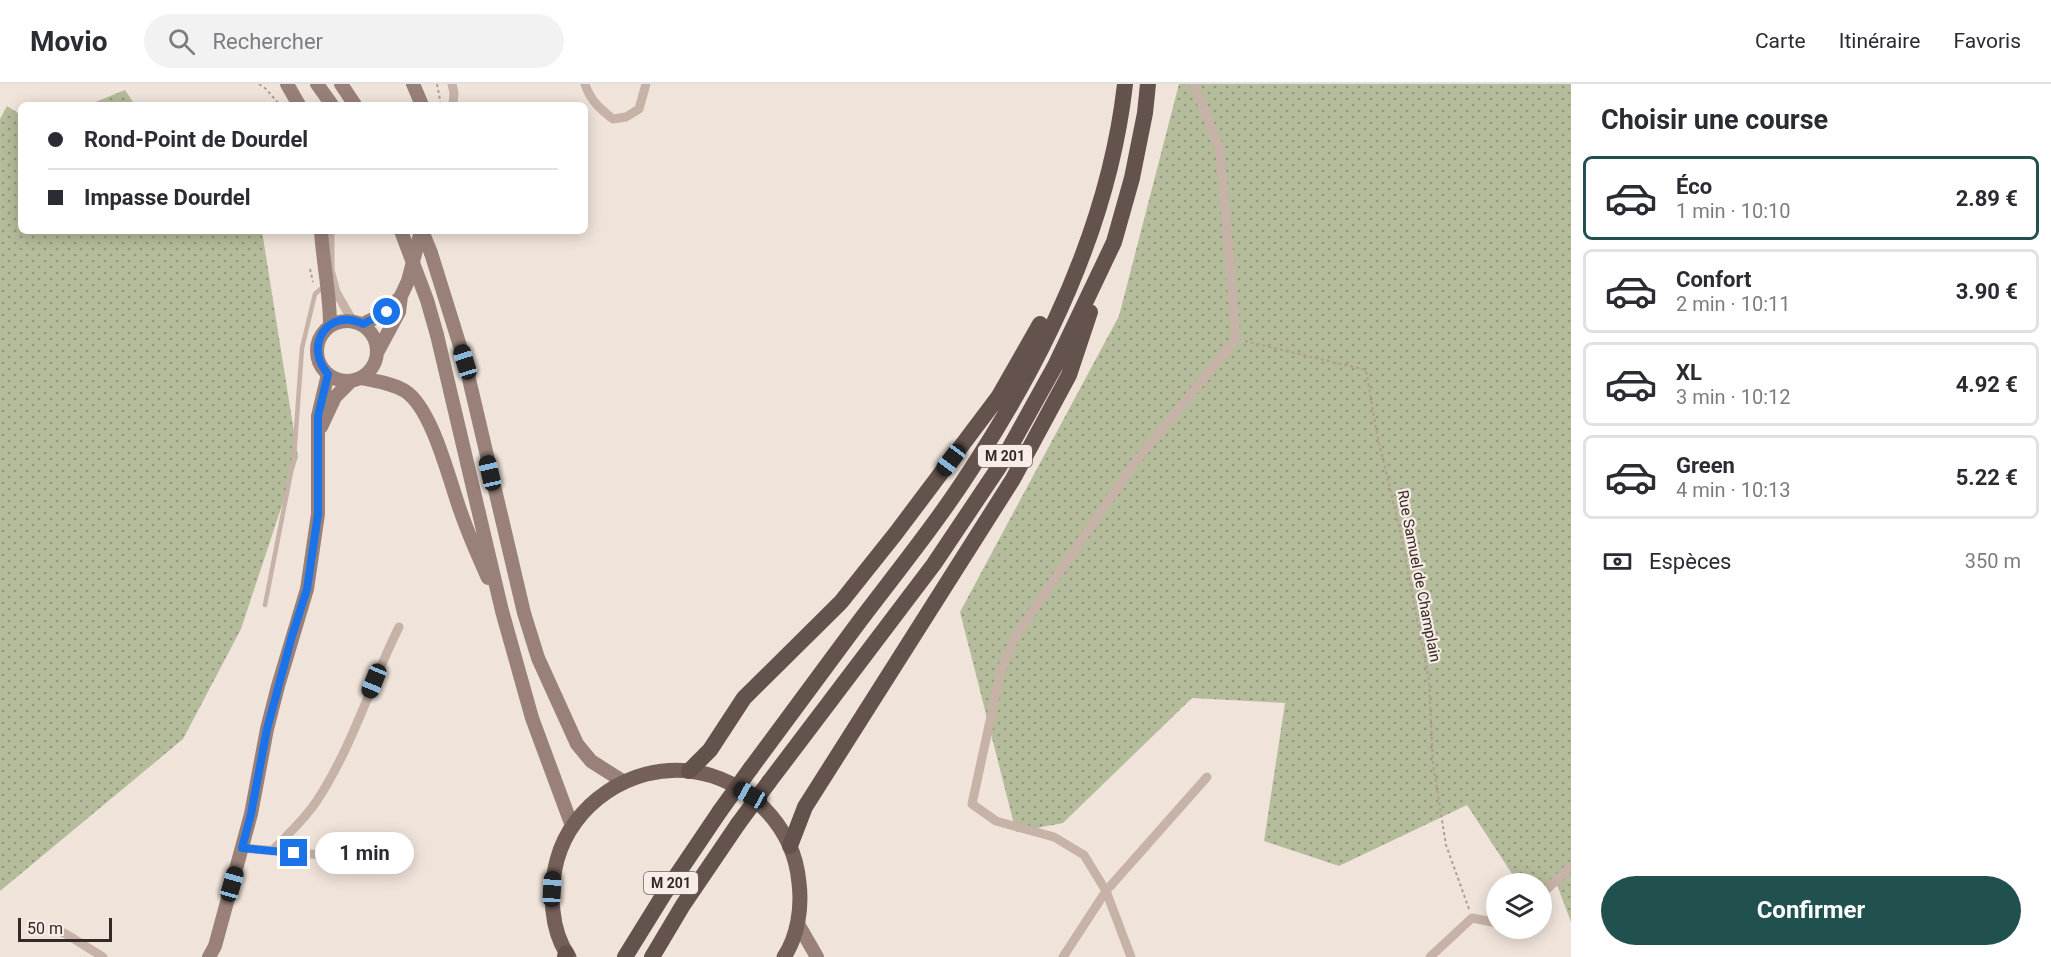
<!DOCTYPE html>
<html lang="fr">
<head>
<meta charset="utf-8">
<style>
	body { margin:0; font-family:Roboto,sans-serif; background:#f2f2f3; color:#2b2b33; height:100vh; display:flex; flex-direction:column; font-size:22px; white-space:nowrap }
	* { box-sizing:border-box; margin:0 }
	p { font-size:20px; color:#7c7c81 }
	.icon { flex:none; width:33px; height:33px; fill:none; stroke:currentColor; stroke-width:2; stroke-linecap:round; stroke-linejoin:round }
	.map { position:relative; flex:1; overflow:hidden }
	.drawer { display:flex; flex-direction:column; background:#fff; width:480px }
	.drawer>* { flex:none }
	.guide { position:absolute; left:18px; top:18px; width:570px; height:132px; border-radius:9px; box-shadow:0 3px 15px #0003; display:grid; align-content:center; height:132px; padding:0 30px; background:#fff }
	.tools { position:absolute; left:1486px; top:789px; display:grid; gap:12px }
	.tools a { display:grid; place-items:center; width:66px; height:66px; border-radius:50%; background:#fff; box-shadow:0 3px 15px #0003; font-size:30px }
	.scale { position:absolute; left:18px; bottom:15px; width:94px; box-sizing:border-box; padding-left:6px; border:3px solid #332a27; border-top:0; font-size:16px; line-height:21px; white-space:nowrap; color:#332a27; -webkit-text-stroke:4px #f7ede6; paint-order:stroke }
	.end { position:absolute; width:27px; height:27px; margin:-14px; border:8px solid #1a73e8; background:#fff; box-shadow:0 0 0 3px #fff }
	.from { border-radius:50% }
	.bubble { position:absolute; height:42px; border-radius:21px; background:#fff; box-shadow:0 3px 15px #0003; font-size:20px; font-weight:700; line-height:42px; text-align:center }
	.car { position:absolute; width:18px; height:36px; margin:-18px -9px; border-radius:8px; box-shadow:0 0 4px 2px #0007; background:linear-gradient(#222 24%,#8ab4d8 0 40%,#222 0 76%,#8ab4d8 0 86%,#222 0) }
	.guide b { display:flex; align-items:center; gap:21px; height:57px; font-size:22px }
	.guide b+b { border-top:2px solid #e1e1e2 }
	.guide i { width:15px; height:15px; background:#2b2b33 }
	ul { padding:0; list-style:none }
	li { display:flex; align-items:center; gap:18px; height:84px; margin:0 12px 9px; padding:0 18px; border:3px solid #e1e1e2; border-radius:9px }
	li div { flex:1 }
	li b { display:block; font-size:22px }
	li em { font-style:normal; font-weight:700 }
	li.current { border-color:#20514f }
	li>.icon { width:54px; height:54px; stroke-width:1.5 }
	h2 { padding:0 30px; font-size:27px; line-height:72px }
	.pay { display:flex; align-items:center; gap:15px; height:66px; padding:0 30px; font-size:22px }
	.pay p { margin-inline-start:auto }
	.action { display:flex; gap:12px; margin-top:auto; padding:12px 30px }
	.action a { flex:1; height:69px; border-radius:36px; background:#20514f; color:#fff; font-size:24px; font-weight:700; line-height:69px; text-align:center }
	header { display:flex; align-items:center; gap:36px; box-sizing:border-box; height:84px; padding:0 30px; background:#fff; border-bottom:2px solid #e1e1e2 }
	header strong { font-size:28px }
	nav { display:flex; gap:33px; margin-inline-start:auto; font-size:21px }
	.search { width:420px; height:54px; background:#f2f2f3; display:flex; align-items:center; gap:15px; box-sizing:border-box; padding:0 21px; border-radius:33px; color:#7c7c81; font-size:22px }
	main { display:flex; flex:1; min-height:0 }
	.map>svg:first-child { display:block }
	.grass { fill:url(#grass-dots) }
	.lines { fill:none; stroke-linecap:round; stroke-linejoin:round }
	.path { stroke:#b19c91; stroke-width:2; stroke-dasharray:3 3; stroke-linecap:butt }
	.service { stroke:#c6b2a7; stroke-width:4.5 }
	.minor { stroke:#c6b2a7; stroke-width:9 }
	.secondary { stroke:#998179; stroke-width:14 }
	.primary { stroke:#746059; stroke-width:15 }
	.trunk { stroke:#64524c; stroke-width:16 }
	.secondary-bridge { stroke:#998179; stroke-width:14 }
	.trunk-bridge { stroke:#64524c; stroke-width:16 }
	.route { stroke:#1a73e8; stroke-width:8 }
	.labels { text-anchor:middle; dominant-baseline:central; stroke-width:4.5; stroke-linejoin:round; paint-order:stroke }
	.shield { fill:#f7ede6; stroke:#6e6460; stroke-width:1.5 }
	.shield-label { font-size:14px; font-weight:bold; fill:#332a27 }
	.street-label { font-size:15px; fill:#332a27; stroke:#f7ede6 }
</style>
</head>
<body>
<header>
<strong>Movio</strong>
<div class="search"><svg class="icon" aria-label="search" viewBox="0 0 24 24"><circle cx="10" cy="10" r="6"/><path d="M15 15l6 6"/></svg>Rechercher</div>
<nav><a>Carte</a><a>Itinéraire</a><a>Favoris</a></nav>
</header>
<main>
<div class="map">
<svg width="1571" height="873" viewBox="0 0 1571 873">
	<defs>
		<pattern id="grass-dots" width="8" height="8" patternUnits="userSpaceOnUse" patternTransform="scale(1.5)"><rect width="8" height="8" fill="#b4bc9b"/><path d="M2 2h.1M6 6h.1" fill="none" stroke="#93997e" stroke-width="1.8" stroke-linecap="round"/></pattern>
	</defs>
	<rect width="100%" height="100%" fill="#efe3da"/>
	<path class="grass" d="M 1179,0 L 1571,0 L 1571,838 L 1557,801 L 1542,807 L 1542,800 L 1518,799 L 1467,721 L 1339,782 L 1264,757 L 1285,619 L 1192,614 L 1063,739 L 1016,748 L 960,528 L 1119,232 Z
		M 125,6 L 135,21 L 88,21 Z
		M 7,22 L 21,31 L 21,147 L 262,147 L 298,373 L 241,545 L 183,655 L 0,807 L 0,35 Z"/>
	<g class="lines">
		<path class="path" d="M 259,0 L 266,5 L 280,21
			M 437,0 L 441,21
			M 310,185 L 313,198
			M 1245,257 L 1366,286 L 1377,350 L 1399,442 L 1429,596 L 1433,680 L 1446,761 L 1469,825"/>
		<path class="service" d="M 265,521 L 294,373 L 302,264 L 315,210 L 324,202"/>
		<path class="minor" d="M 452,0 L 454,9 L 453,21
			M 585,0 C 590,16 600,25 613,35 L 626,33 L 639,25 L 646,0
			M 330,147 L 330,186 L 336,208 L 352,236
			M 242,764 L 404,778
			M 272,767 C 287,751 304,736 316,718 C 352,664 370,601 399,543
			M 1542,810 L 1571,782
			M 55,845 L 66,850 L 103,873
			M 1063,873 L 1106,807 L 1207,693
			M 1131,873 L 1106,807 L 1084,771 L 1054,753 L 996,737 L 972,720 L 1001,586 L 1017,550 L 1132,382 L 1236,255 L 1220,66 L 1194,0
			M 1430,873 L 1472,834 L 1497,839"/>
		<path class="secondary" d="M 287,0 L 299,21
			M 317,0 L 332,21
			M 341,0 L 355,21
			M 413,0 L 422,21
			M 321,147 C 323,179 330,209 330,241
			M 431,169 L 465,278 L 524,529 L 538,574 L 577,660 L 591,677 L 624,698
			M317 267a30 30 0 1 1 60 0a30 30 0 1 1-60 0Z
			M 363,240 L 387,228 L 401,212
			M 437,251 L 502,527 L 532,634 L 572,742
			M 378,267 L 399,228 L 401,212 L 408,197 L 421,147
			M 361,294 C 375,297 392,299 405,307 C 432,324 449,395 460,426 C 468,449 478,472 488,494
			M 321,343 L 335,313 L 351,297
			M 798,840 L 817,873
			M 209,873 L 215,862 L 251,730 L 267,645 L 278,602 L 307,505 L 318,430 L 318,332 L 328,290"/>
		<path class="primary" d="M 569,873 C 550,846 549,807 557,776 C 572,720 631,680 690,687 C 746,694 794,741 799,799 C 802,823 798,852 784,873"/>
		<path class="trunk" d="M 751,684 C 787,636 823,587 859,538 C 900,484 943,431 979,373 C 1051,261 1110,133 1125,0
			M 689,687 L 710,666 L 744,614 L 841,518 L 896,449 L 999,312 L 1040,240
			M 769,698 L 934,480 L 999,383 L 1055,282 L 1114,158 L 1132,94 L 1145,29 L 1148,0
			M 790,762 L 805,723 L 1013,395 L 1069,291 L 1090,228
			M 565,873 L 566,869
			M 625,873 L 664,810 L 720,727
			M 652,873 L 683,821 L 738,740"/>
		<path class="secondary-bridge" d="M 401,147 L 427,216 L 437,251
			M 422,147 L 431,169"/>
		<path class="trunk-bridge" d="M 720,727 L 751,684
			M 738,740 L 769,698"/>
	</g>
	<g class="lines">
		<path class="route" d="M 294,769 L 242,764 L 251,730 L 267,645 L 292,552 L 307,505 L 318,430 L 318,332 L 328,290 C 303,262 328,223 363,240 L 387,228"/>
	</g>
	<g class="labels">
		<g class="shield">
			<rect x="978" y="361" width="54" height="22" rx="4.5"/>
			<rect x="644" y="788" width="54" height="22" rx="4.5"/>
		</g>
		<g class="shield-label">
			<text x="1005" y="372">M 201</text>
			<text x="671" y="799">M 201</text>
		</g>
		<g class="street-label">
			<text transform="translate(1419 492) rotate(79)">Rue Samuel de Champlain</text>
		</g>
	</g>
</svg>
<div class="tools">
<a><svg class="icon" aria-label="layers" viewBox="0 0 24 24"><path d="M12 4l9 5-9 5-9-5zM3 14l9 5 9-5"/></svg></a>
</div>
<div class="scale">50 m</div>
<i class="end from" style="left:387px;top:228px"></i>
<i class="end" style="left:294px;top:769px"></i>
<div class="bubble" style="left:315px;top:748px;width:99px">1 min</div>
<i class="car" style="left:465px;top:278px;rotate:343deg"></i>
<i class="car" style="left:951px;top:376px;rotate:217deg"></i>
<i class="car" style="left:490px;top:389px;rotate:347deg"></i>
<i class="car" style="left:374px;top:597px;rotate:202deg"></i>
<i class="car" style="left:750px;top:711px;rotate:299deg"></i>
<i class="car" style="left:232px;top:800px;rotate:16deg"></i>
<i class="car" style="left:552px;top:805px;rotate:3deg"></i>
<div class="guide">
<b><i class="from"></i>Rond-Point de Dourdel</b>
<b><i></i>Impasse Dourdel</b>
</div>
</div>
<section class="drawer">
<h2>Choisir une course</h2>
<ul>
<li class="current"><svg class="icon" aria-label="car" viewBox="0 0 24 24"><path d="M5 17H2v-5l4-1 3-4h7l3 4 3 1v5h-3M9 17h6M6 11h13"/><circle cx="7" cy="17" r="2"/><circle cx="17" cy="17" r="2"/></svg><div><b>Éco</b><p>1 min · 10:10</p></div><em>2.89 €</em></li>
<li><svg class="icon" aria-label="car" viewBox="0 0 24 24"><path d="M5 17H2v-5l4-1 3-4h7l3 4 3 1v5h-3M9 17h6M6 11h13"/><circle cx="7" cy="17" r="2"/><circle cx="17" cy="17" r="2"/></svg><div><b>Confort</b><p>2 min · 10:11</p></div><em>3.90 €</em></li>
<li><svg class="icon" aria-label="car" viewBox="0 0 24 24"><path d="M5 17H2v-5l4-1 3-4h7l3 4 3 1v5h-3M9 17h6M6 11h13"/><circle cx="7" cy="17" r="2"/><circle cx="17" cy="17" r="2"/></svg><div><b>XL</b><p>3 min · 10:12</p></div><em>4.92 €</em></li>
<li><svg class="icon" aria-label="car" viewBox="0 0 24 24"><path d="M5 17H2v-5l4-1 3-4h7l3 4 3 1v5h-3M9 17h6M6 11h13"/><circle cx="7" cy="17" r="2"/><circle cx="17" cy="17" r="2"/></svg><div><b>Green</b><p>4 min · 10:13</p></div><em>5.22 €</em></li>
</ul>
<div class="pay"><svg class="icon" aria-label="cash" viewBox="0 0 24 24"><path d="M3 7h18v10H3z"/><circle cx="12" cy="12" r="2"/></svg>Espèces<p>350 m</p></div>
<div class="action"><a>Confirmer</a></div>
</section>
</main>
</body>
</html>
